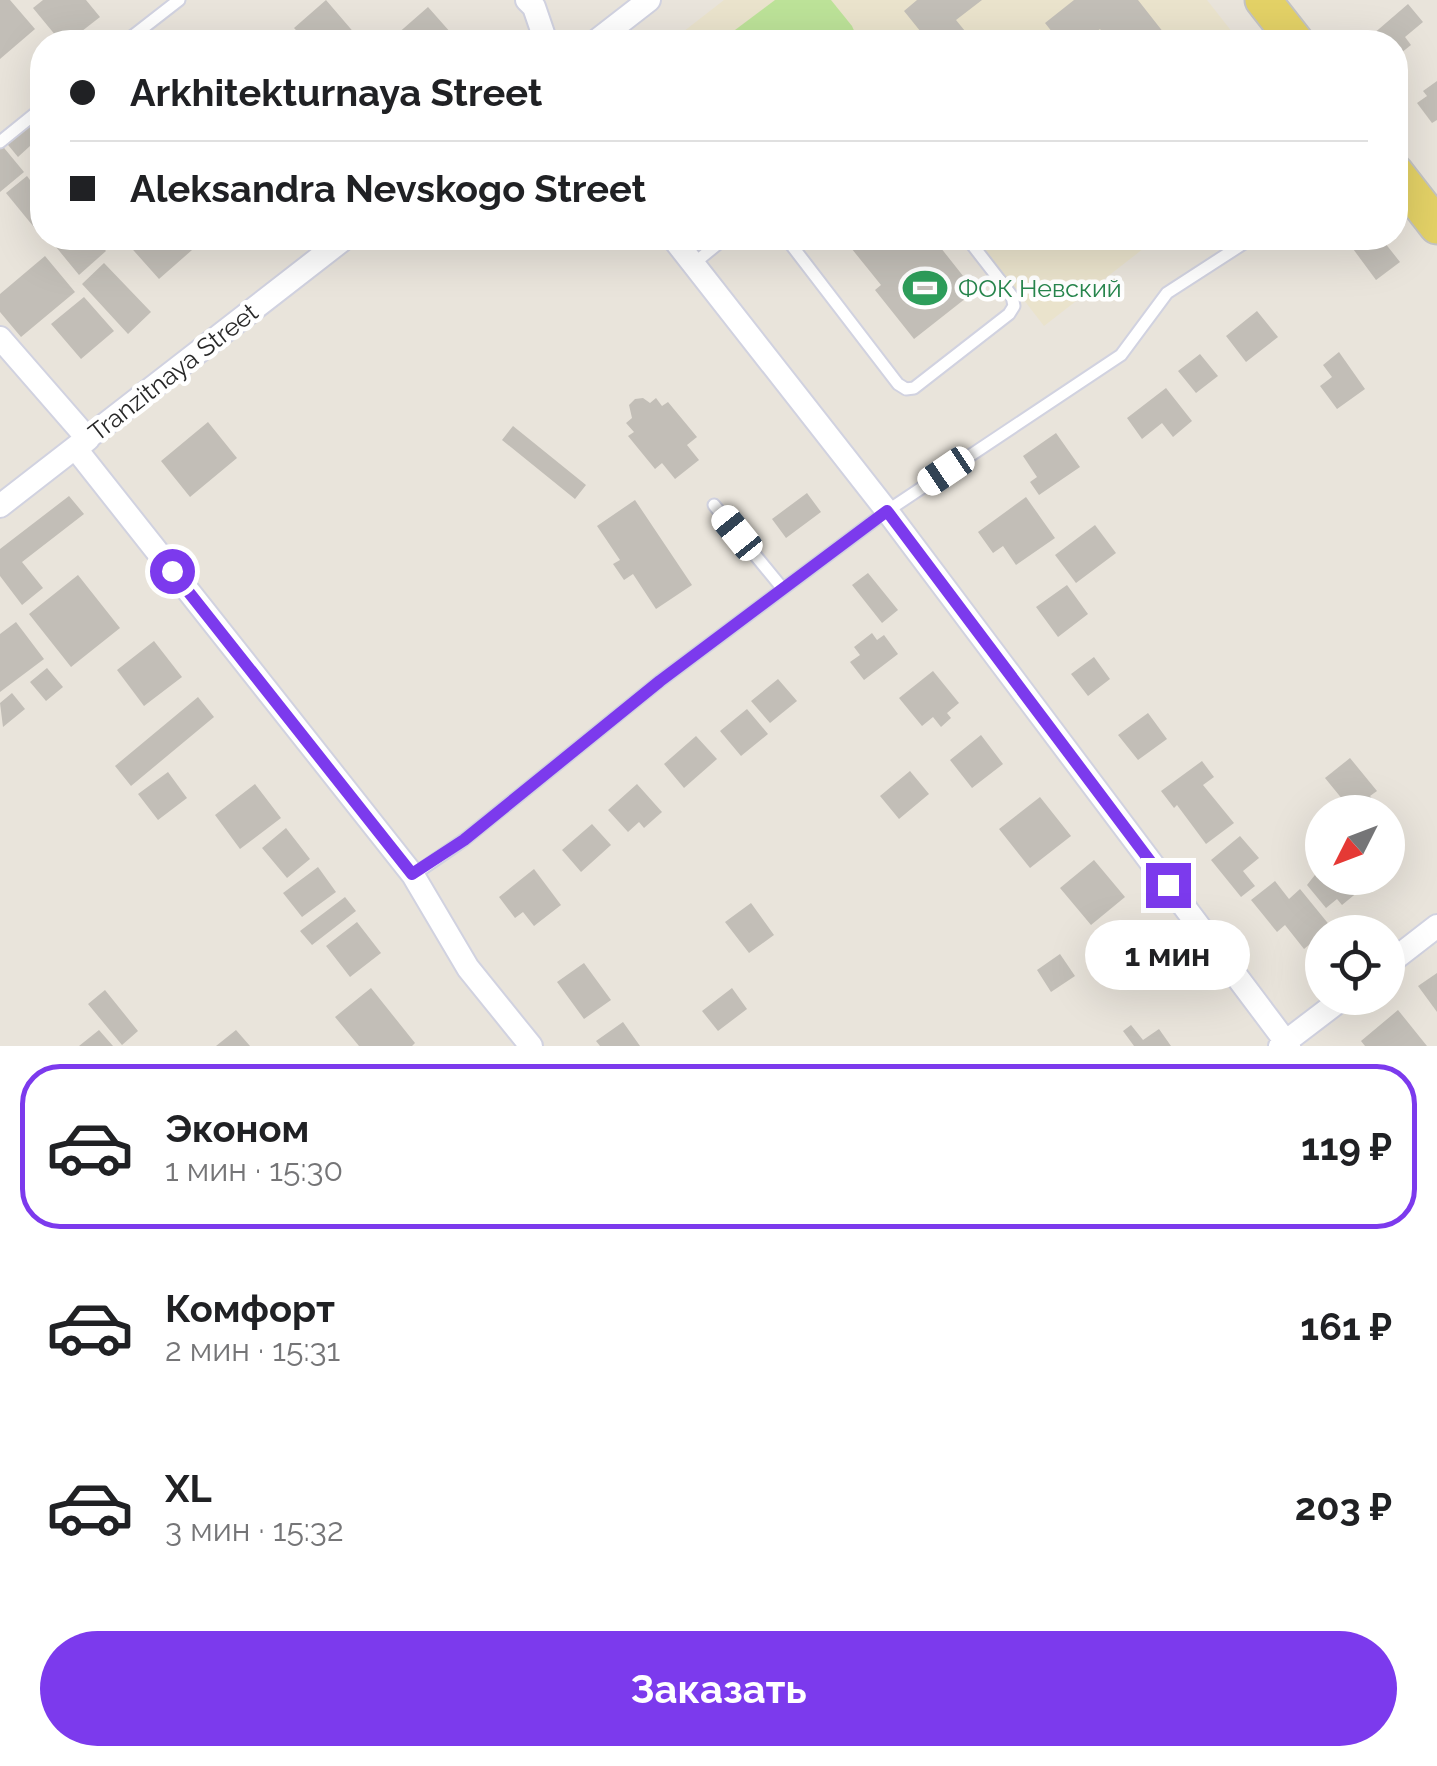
<!DOCTYPE html>
<html lang="ru">
<head>
<meta charset="utf-8">
<style>
	body { margin:0; font-family:Raleway,sans-serif; background:#f2f2f2; color:#202124; height:100vh; display:flex; flex-direction:column; font-size:38px; white-space:nowrap }
	* { box-sizing:border-box; margin:0 }
	p { font-size:32px; color:#757577 }
	.icon { flex:none; width:55px; height:55px; fill:none; stroke:currentColor; stroke-width:2; stroke-linecap:round; stroke-linejoin:round }
	.map { position:relative; height:1046px; overflow:hidden }
	.side { display:flex; flex-direction:column; background:#fff; flex:1 }
	.side>* { flex:none }
	.banner { position:absolute; left:30px; top:30px; width:1378px; height:220px; border-radius:40px; box-shadow:0 10px 40px #0002; display:grid; align-content:center; height:220px; padding:0 40px; background:#fff }
	.needle { width:65px; rotate:228deg }
	.tools { position:absolute; left:1305px; top:795px; display:grid; gap:20px }
	.tools a { display:grid; place-items:center; width:100px; height:100px; border-radius:50%; background:#fff; box-shadow:0 10px 40px #0002; font-size:50px }
	.end { position:absolute; width:45px; height:45px; margin:-22px; border:12px solid #7c3aed; background:#fff; box-shadow:0 0 0 5px #fff }
	.from { border-radius:50% }
	.bubble { position:absolute; height:70px; border-radius:35px; background:#fff; box-shadow:0 10px 40px #0002; font-size:32px; font-weight:700; line-height:70px; text-align:center }
	.car { position:absolute; width:30px; height:60px; margin:-30px -15px; border-radius:12px; box-shadow:0 0 8px 2px #0007; background:linear-gradient(#fff 24%,#345 0 40%,#fff 0 76%,#345 0 86%,#fff 0) }
	.banner b { display:flex; align-items:center; gap:35px; height:95px; font-size:38px }
	.banner b+b { border-top:2px solid #e0e0e0 }
	.banner i { width:25px; height:25px; background:#202124 }
	ul { padding:18px 0 0; list-style:none }
	li { display:flex; align-items:center; gap:30px; height:165px; margin:0 20px 15px; padding:0 20px; border:5px solid transparent; border-radius:40px }
	li div { flex:1 }
	li b { display:block; font-size:38px }
	li em { font-style:normal; font-weight:700 }
	li.selected { border-color:#7c3aed }
	li>.icon { width:90px; height:90px; stroke-width:1.5 }
	.button { display:flex; gap:20px; margin-top:auto; padding:20px 40px }
	.button a { flex:1; height:115px; border-radius:60px; background:#7c3aed; color:#fff; font-size:40px; font-weight:700; line-height:115px; text-align:center }
	.map>svg:first-child { display:block }
	.education { fill:#eae3cc }
	.pitch { fill:#bce298 }
	.building { fill:#c2beb7 }
	.lines { fill:none; stroke-linecap:round; stroke-linejoin:round }
	.lane-casing { stroke:#d1d2e0; stroke-width:15 }
	.street-casing { stroke:#d1d2e0; stroke-width:26 }
	.primary-casing { stroke:#c3c3c3; stroke-width:39 }
	.lane { stroke:#fff; stroke-width:11 }
	.street { stroke:#fff; stroke-width:22 }
	.primary { stroke:#e3d166; stroke-width:35 }
	.route { stroke:#7c3aed; stroke-width:12 }
	.labels { text-anchor:middle; dominant-baseline:central; stroke-width:9; stroke-linejoin:round; paint-order:stroke }
	.leisure-label { font-size:25px; fill:#27864d; stroke:#fff; text-anchor:start }
	.street-label { font-size:25px; fill:#282828; stroke:#fff }
</style>
</head>
<body>
<div class="map">
<svg width="1437" height="1046" viewBox="0 0 1437 1046">
	<rect width="100%" height="100%" fill="#e9e4db"/>
	<path class="education" d="M 724,0 L 1207,0 L 1240,42 L 670,42 Z
		M 976,238 L 1157,238 L 1044,326 Z"/>
	<path class="pitch" d="M 775,0 L 831,0 L 852,26 L 859,42 L 719,42 Z"/>
	<path class="building" d="M 0,0 L 10,0 L 35,29 L 0,59 Z
		M 43,0 L 86,0 L 100,17 L 68,42 L 61,42 L 33,8 Z
		M 326,0 L 362,42 L 307,42 L 294,28 Z
		M 917,0 L 982,0 L 956,20 L 965,31 L 950,42 L 929,42 L 904,11 Z
		M 1074,0 L 1138,0 L 1171,42 L 1111,42 L 1100,29 L 1082,42 L 1060,42 L 1045,23 Z
		M 1408,4 L 1423,22 L 1405,37 L 1411,45 L 1401,53 L 1395,42 L 1378,42 L 1372,35 Z
		M 428,7 L 459,42 L 388,42 Z
		M 1437,81 L 1437,120 L 1432,123 L 1417,103 L 1427,96 L 1423,91 Z
		M 29,118 L 42,135 L 18,157 L 4,140 Z
		M 0,143 L 24,172 L 0,192 Z
		M 27,176 L 42,196 L 42,237 L 6,193 Z
		M 67,238 L 95,238 L 106,251 L 79,275 L 56,247 Z
		M 131,238 L 196,238 L 200,243 L 159,279 L 126,242 Z
		M 843,238 L 933,238 L 975,291 L 914,339 L 875,290 L 881,285 Z
		M 1345,238 L 1381,238 L 1400,262 L 1376,280 Z
		M 45,256 L 75,292 L 21,337 L 0,312 L 0,294 Z
		M 104,263 L 151,312 L 128,334 L 82,284 Z
		M 84,297 L 114,331 L 81,359 L 51,324 Z
		M 1257,311 L 1278,337 L 1246,362 L 1226,336 Z
		M 1339,352 L 1365,389 L 1337,409 L 1320,386 L 1332,377 L 1323,365 Z
		M 1200,354 L 1218,376 L 1196,393 L 1178,371 Z
		M 1166,388 L 1192,421 L 1173,437 L 1162,423 L 1142,439 L 1127,418 Z
		M 643,398 L 650,403 L 656,398 L 662,406 L 668,402 L 697,437 L 687,445 L 699,460 L 675,479 L 662,463 L 655,469 L 628,436 L 634,432 L 626,423 L 632,418 L 629,405 L 635,399 Z
		M 208,422 L 237,458 L 190,497 L 161,461 Z
		M 513,426 L 586,485 L 575,499 L 502,440 Z
		M 1056,433 L 1080,467 L 1039,495 L 1030,482 L 1037,477 L 1023,456 Z
		M 807,493 L 821,512 L 786,538 L 772,519 Z
		M 69,496 L 84,514 L 22,562 L 43,588 L 22,605 L 0,576 L 0,549 Z
		M 1026,497 L 1055,538 L 1016,565 L 1003,546 L 993,553 L 978,532 Z
		M 635,500 L 692,585 L 656,609 L 633,574 L 624,580 L 613,564 L 620,560 L 597,526 Z
		M 1095,525 L 1116,553 L 1076,583 L 1055,555 Z
		M 868,573 L 898,610 L 882,623 L 852,585 Z
		M 78,575 L 120,628 L 71,667 L 29,614 Z
		M 1067,585 L 1088,614 L 1058,637 L 1036,607 Z
		M 16,622 L 44,659 L 0,692 L 0,634 Z
		M 872,633 L 877,640 L 884,635 L 898,654 L 864,680 L 850,662 L 860,655 L 854,647 Z
		M 154,641 L 182,677 L 144,706 L 117,670 Z
		M 1094,657 L 1110,679 L 1088,696 L 1071,674 Z
		M 47,668 L 63,687 L 46,701 L 30,682 Z
		M 933,671 L 959,703 L 947,713 L 951,718 L 941,727 L 933,717 L 922,726 L 899,698 Z
		M 778,679 L 797,701 L 770,723 L 751,701 Z
		M 12,693 L 25,709 L 3,727 L 0,703 Z
		M 198,697 L 214,717 L 131,786 L 115,766 Z
		M 747,709 L 768,734 L 741,756 L 720,731 Z
		M 1148,713 L 1167,739 L 1138,760 L 1118,735 Z
		M 981,735 L 1003,764 L 972,788 L 950,760 Z
		M 696,736 L 717,759 L 684,788 L 664,764 Z
		M 1350,758 L 1377,791 L 1370,796 L 1384,812 L 1363,812 L 1358,806 L 1352,811 L 1325,778 Z
		M 1202,761 L 1214,777 L 1203,785 L 1234,823 L 1206,844 L 1177,805 L 1174,808 L 1161,791 Z
		M 910,771 L 929,794 L 899,819 L 880,796 Z
		M 168,772 L 187,798 L 158,820 L 138,794 Z
		M 255,784 L 281,818 L 240,849 L 215,815 Z
		M 637,784 L 662,812 L 644,828 L 639,822 L 628,832 L 608,810 Z
		M 1040,797 L 1071,836 L 1030,868 L 999,829 Z
		M 1388,817 L 1404,838 L 1391,848 L 1388,843 Z
		M 592,824 L 611,845 L 581,872 L 562,850 Z
		M 286,828 L 310,859 L 287,878 L 262,848 Z
		M 1240,836 L 1259,858 L 1243,871 L 1255,886 L 1241,897 L 1211,860 Z
		M 1094,860 L 1125,897 L 1091,925 L 1060,888 Z
		M 1322,866 L 1322,878 L 1366,878 L 1370,882 L 1342,905 L 1337,899 L 1326,908 L 1307,885 Z
		M 318,867 L 336,892 L 302,917 L 283,893 Z
		M 534,869 L 561,905 L 534,926 L 523,912 L 515,918 L 499,897 Z
		M 1275,881 L 1289,899 L 1300,889 L 1331,927 L 1304,949 L 1285,925 L 1277,932 L 1251,900 Z
		M 345,897 L 356,911 L 312,945 L 300,931 Z
		M 751,903 L 774,935 L 749,953 L 725,922 Z
		M 357,922 L 381,953 L 350,977 L 326,946 Z
		M 1060,954 L 1075,976 L 1051,992 L 1037,970 Z
		M 584,963 L 611,1000 L 584,1019 L 557,982 Z
		M 1437,973 L 1437,1012 L 1418,986 Z
		M 371,988 L 415,1043 L 412,1046 L 359,1046 L 335,1017 Z
		M 732,988 L 747,1009 L 718,1031 L 702,1011 Z
		M 105,990 L 138,1031 L 122,1045 L 88,1004 Z
		M 1398,1010 L 1427,1046 L 1365,1046 L 1361,1041 Z
		M 623,1022 L 640,1046 L 600,1046 L 596,1041 Z
		M 1131,1025 L 1143,1040 L 1159,1029 L 1171,1046 L 1134,1046 L 1123,1031 Z
		M 99,1030 L 113,1046 L 79,1046 Z
		M 236,1030 L 250,1046 L 216,1046 Z"/>
	<g class="lines">
		<g class="lane-casing">
			<path id="lane" d="M 125,42 L 179,0
				M 0,142 L 42,108
				M 786,238 L 898,384 L 906,389 L 914,388 L 1009,314 L 1014,306 L 1012,296 L 967,238
				M 692,265 L 725,238
				M 714,505 L 783,589
				M 413,875 L 464,840 L 660,681 L 887,511 L 1121,355 L 1167,293 L 1252,238"/>
		</g>
		<g class="street-casing">
			<path id="street" d="M 527,0 L 534,7 L 546,42
				M 595,42 L 649,0
				M 673,238 L 887,511 L 1289,1046
				M 0,338 L 88,439 L 76,449 L 413,875 L 468,968 L 531,1046
				M 0,506 L 345,238
				M 1388,964 L 1437,926
				M 1280,1046 L 1343,998"/>
		</g>
		<g class="primary-casing">
			<path id="primary" d="M 1263,0 L 1296,42
				M 1395,172 L 1437,226"/>
		</g>
		<use href="#lane" class="lane"/>
		<use href="#street" class="street"/>
		<use href="#primary" class="primary"/>
	</g>
	<g class="lines">
		<path class="route" d="M 172,571 L 412,874 L 464,840 L 660,681 L 887,511 L 1168,885"/>
	</g>
	<defs>
		<g id="stadium-bare" transform="scale(3.45)"><path d="M0-5a6.5 5 0 1 0 0 10a6.5 5 0 1 0 0-10ZM-3.5-1.8h7v3.6h-7Z" fill="#2e9e5b" stroke="#fff" stroke-width="2.5" paint-order="stroke"/></g>
	</defs>
	<g fill-rule="evenodd">
		<use href="#stadium-bare" x="925" y="288"/>
	</g>
	<g class="labels">
		<g class="leisure-label">
			<text x="958" y="288">ФОК Невский</text>
		</g>
		<g class="street-label">
			<text transform="translate(173 372) rotate(-38)">Tranzitnaya Street</text>
		</g>
	</g>
</svg>
<div class="tools">
<a><svg class="needle" viewBox="-14 -14 28 28"><path d="M0-13l5 13h-10z" fill="#e53935"/><path d="M0 13l5-13h-10z" fill="#757577"/></svg></a>
<a><svg class="icon" aria-label="locate" viewBox="0 0 24 24"><circle cx="12" cy="12" r="6"/><path d="M12 2v4M12 18v4M2 12h4M18 12h4"/></svg></a>
</div>
<i class="end from" style="left:172px;top:571px"></i>
<i class="end" style="left:1168px;top:885px"></i>
<div class="bubble" style="left:1085px;top:920px;width:165px">1 мин</div>
<i class="car" style="left:946px;top:471px;rotate:236deg"></i>
<i class="car" style="left:737px;top:533px;rotate:321deg"></i>
<div class="banner">
<b><i class="from"></i>Arkhitekturnaya Street</b>
<b><i></i>Aleksandra Nevskogo Street</b>
</div>
</div>
<section class="side">
<ul>
<li class="selected"><svg class="icon" aria-label="car" viewBox="0 0 24 24"><path d="M5 17H2v-5l4-1 3-4h7l3 4 3 1v5h-3M9 17h6M6 11h13"/><circle cx="7" cy="17" r="2"/><circle cx="17" cy="17" r="2"/></svg><div><b>Эконом</b><p>1 мин · 15:30</p></div><em>119 ₽</em></li>
<li><svg class="icon" aria-label="car" viewBox="0 0 24 24"><path d="M5 17H2v-5l4-1 3-4h7l3 4 3 1v5h-3M9 17h6M6 11h13"/><circle cx="7" cy="17" r="2"/><circle cx="17" cy="17" r="2"/></svg><div><b>Комфорт</b><p>2 мин · 15:31</p></div><em>161 ₽</em></li>
<li><svg class="icon" aria-label="car" viewBox="0 0 24 24"><path d="M5 17H2v-5l4-1 3-4h7l3 4 3 1v5h-3M9 17h6M6 11h13"/><circle cx="7" cy="17" r="2"/><circle cx="17" cy="17" r="2"/></svg><div><b>XL</b><p>3 мин · 15:32</p></div><em>203 ₽</em></li>
</ul>
<div class="button"><a>Заказать</a></div>
</section>
</body>
</html>
